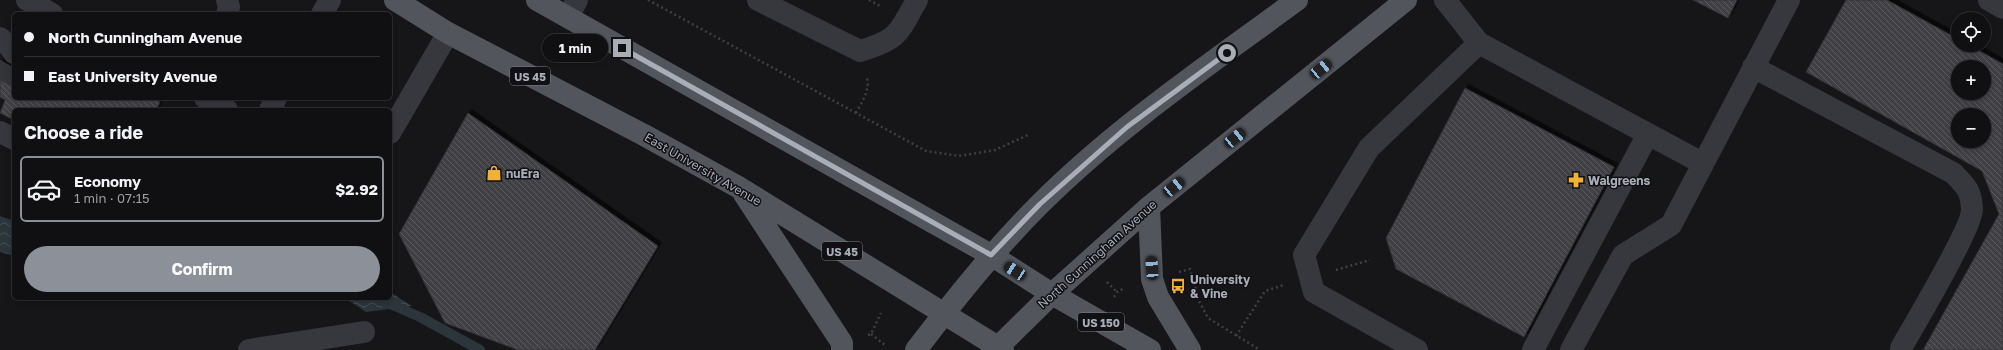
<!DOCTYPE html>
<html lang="en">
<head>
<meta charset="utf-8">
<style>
	body { margin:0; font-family:"Golos Text",sans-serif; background:#19191b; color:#f1f3f6; height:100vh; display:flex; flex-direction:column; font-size:15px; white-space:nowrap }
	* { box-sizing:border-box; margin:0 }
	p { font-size:13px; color:#9c9d9f }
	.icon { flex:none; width:22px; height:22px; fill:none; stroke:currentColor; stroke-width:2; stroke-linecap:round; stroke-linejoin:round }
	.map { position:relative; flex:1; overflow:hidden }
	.details { position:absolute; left:12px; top:108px; width:380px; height:192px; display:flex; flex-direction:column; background:#101012; border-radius:6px; box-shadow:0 2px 6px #0003,0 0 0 1px #303032 }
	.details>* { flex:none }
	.guide { position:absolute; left:12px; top:12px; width:380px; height:88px; border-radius:6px; box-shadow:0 2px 6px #0003,0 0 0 1px #303032; display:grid; align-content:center; height:88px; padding:0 12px; background:#101012 }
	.buttons { position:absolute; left:1951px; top:12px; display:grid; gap:8px }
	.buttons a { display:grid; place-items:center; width:40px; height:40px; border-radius:50%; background:#101012; box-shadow:0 2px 6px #0003,0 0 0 1px #303032; font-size:20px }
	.end { position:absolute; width:18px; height:18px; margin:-9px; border:5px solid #a8adb8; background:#111; box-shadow:0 0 0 2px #111 }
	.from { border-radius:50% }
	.bubble { position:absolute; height:28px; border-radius:14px; background:#101012; box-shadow:0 2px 6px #0003,0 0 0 1px #303032; font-size:13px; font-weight:700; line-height:28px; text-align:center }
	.car { position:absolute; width:12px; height:24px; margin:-12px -6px; border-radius:5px; box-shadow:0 0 3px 1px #0007; background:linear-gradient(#222 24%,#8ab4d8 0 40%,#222 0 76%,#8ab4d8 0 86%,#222 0) }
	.guide b { display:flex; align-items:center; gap:14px; height:38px; font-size:15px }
	.guide b+b { border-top:1px solid #303032 }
	.guide i { width:10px; height:10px; background:#f1f3f6 }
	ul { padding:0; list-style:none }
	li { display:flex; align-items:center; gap:12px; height:66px; margin:0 8px 6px; padding:0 4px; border:2px solid transparent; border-radius:6px }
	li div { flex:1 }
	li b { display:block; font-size:15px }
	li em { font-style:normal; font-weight:700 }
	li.active { border-color:#8c9099 }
	li>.icon { width:36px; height:36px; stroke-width:1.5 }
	h2 { padding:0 12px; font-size:18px; line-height:48px }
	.action { display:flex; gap:8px; margin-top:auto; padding:8px 12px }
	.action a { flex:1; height:46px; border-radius:24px; background:#8c9099; color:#fff; font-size:16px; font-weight:700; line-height:46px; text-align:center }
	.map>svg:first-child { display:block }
	.water { fill:url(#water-waves) }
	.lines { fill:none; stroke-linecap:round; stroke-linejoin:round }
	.stream { stroke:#2c353c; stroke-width:10 }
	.building { fill:url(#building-back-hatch); stroke:#303034; fill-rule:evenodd; filter:url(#shadow) }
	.minor-tunnel { stroke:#333438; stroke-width:22; stroke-dasharray:22 11; stroke-linecap:butt }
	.path { stroke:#3d3f44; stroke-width:2.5; stroke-dasharray:2 3; stroke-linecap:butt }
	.minor { stroke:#37383d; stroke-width:22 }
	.major { stroke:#53555c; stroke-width:22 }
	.route { stroke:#a8adb8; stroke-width:5 }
	.labels { text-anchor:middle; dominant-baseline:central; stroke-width:3; stroke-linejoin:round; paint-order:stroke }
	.shield { fill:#111113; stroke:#7b7e86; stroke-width:1 }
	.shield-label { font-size:11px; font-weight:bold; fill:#a8adb8 }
	.street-label { font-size:12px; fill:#a8adb8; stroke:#111113 }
	.poi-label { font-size:12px; font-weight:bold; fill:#a8adb8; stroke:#111113; text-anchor:start }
</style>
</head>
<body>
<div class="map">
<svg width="2003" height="350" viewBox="0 0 2003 350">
	<defs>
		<pattern id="water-waves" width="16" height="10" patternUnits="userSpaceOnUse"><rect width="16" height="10" fill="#2c353c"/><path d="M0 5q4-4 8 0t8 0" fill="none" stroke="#485056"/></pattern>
		<pattern id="building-back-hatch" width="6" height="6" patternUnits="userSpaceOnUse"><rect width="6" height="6" fill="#404145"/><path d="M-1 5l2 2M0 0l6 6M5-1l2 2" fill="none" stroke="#595a5e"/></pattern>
		<filter id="shadow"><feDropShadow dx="3.5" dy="-3.5" stdDeviation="0" flood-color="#0009"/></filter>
	</defs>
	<rect width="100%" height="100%" fill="#161618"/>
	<path class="water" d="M 0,216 L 14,221 L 14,256 L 0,252 Z
		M 390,292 L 412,306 L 366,312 L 345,298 L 390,298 Z"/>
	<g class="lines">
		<path class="stream" d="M 376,298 L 420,317 L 480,350"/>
	</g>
	<path class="building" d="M 1693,0 L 1737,0 L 1728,18 Z
		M 1846,0 L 1887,0 L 1958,39 L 1958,45 L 1969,45 L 2003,64 L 2003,350 L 1923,350 L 1999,214 L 1982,171 L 1806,72 ZM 1958,67 L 1984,67 L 1984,93 L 1958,93 ZM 1958,115 L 1984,115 L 1984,141 L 1958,141 Z
		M 0,61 L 14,68 L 14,98 L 152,98 L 160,102 L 156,110 L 14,110 L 14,120 L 0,113 L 5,100 L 0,97 Z
		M 1465,88 L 1614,167 L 1524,337 L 1396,269 L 1386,238 Z
		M 468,113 L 658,246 L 595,350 L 518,350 L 445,323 L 399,234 Z"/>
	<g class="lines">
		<path class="minor-tunnel" d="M 0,80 L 9,65"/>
		<path class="path" d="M 648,0 L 926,151 L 959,156 L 995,150 L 1028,135
			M 869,0 L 882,7
			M 856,113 C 862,102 870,90 867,78
			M 1336,270 L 1370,260
			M 1179,272 L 1190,269 L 1199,301 L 1208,318 L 1260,350
			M 1107,282 L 1117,292
			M 1114,297 L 1117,292 L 1125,288
			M 871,334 L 885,345
			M 868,335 L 871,334 L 881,313
			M 1236,336 L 1265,291 L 1284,285"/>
		<path class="minor" d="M 27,0 L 52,14
			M 758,0 L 860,51 C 898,40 898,34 917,0
			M 1445,0 L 1479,43 L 1702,163
			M 1989,0 L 2003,8
			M 227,14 L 229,7 L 227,0
			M 322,14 L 330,0
			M 568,17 L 577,0
			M 0,38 L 9,46 L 14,53
			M 1753,67 L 1953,173 C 1966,186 1971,190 1972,209 C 1973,226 1913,327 1901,348
			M 205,98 L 227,110
			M 270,110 L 276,98
			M 0,132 L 14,139
			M 390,133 L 448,33
			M 249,350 L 364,332
			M 1417,350 L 1314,292 L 1304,255 L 1369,148 L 1479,43
			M 1533,350 L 1648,134
			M 1571,350 L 1623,255 L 1671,225 L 1789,0"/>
		<path class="major" d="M 395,0 L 448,33 L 644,135 L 740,188 L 1003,350
			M 537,0 L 991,255 L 1052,294 L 1150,350
			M 744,194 L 842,343 L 842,350
			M 1149,207 L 1152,279 L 1158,297 L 1190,350
			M 916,350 C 955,299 994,250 1039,205 C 1117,127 1209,65 1297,0
			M 995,350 L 1052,294 L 1149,207 L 1406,0"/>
	</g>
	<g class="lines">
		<path class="route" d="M 622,48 L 991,255 L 1040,204 L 1127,127 L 1227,53"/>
	</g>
	<defs>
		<g id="shop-bare" transform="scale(1.2)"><path d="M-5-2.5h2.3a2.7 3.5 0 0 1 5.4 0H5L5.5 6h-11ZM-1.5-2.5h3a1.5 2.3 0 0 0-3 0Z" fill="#f2b134" stroke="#111113" stroke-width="2.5" paint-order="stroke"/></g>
		<g id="pharmacy-bare" transform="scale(1.2)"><path d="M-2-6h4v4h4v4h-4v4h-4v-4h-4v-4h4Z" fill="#f2b134" stroke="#111113" stroke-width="2.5" paint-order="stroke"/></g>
		<g id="bus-bare" transform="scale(1.2)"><path d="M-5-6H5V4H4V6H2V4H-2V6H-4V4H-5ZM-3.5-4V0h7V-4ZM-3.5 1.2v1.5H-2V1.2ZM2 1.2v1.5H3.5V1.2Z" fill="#f2b134" stroke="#111113" stroke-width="2.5" paint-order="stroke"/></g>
	</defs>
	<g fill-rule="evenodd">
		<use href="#shop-bare" x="494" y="173"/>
		<use href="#pharmacy-bare" x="1576" y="180"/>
		<use href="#bus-bare" x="1178" y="286"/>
	</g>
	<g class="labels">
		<g class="shield">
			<rect x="510" y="67" width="40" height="18" rx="3"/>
			<rect x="822" y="242" width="40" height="18" rx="3"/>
			<rect x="1078" y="313" width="46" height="18" rx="3"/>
		</g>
		<g class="shield-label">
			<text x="530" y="76">US 45</text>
			<text x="842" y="251">US 45</text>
			<text x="1101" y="322">US 150</text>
		</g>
		<g class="street-label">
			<text transform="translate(703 169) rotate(30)">East University Avenue</text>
			<text transform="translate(1097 254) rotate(-42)">North Cunningham Avenue</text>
		</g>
		<g class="poi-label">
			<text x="506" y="173">nuEra</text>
			<text x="1588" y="180">Walgreens</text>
			<text x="1190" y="279">University<tspan x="1190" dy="14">&amp; Vine</tspan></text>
		</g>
	</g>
</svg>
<div class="buttons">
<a><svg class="icon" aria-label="locate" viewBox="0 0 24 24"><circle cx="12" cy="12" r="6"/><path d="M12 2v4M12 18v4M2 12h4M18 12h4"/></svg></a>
<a>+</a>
<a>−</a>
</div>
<i class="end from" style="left:1227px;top:53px"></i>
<i class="end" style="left:622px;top:48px"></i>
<div class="bubble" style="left:542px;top:34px;width:66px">1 min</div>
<i class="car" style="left:1321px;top:69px;rotate:51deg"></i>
<i class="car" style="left:1235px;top:138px;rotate:51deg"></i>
<i class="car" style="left:1174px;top:187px;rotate:51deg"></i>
<i class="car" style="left:1152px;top:268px;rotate:356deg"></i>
<i class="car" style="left:1015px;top:271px;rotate:303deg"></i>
<div class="guide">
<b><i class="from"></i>North Cunningham Avenue</b>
<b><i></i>East University Avenue</b>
</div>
<section class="details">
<h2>Choose a ride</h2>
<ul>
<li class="active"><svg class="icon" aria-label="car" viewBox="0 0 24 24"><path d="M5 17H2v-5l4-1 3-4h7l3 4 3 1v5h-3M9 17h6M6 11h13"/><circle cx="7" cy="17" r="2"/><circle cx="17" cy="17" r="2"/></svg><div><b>Economy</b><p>1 min · 07:15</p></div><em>$2.92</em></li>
</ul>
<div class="action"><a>Confirm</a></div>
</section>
</div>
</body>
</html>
